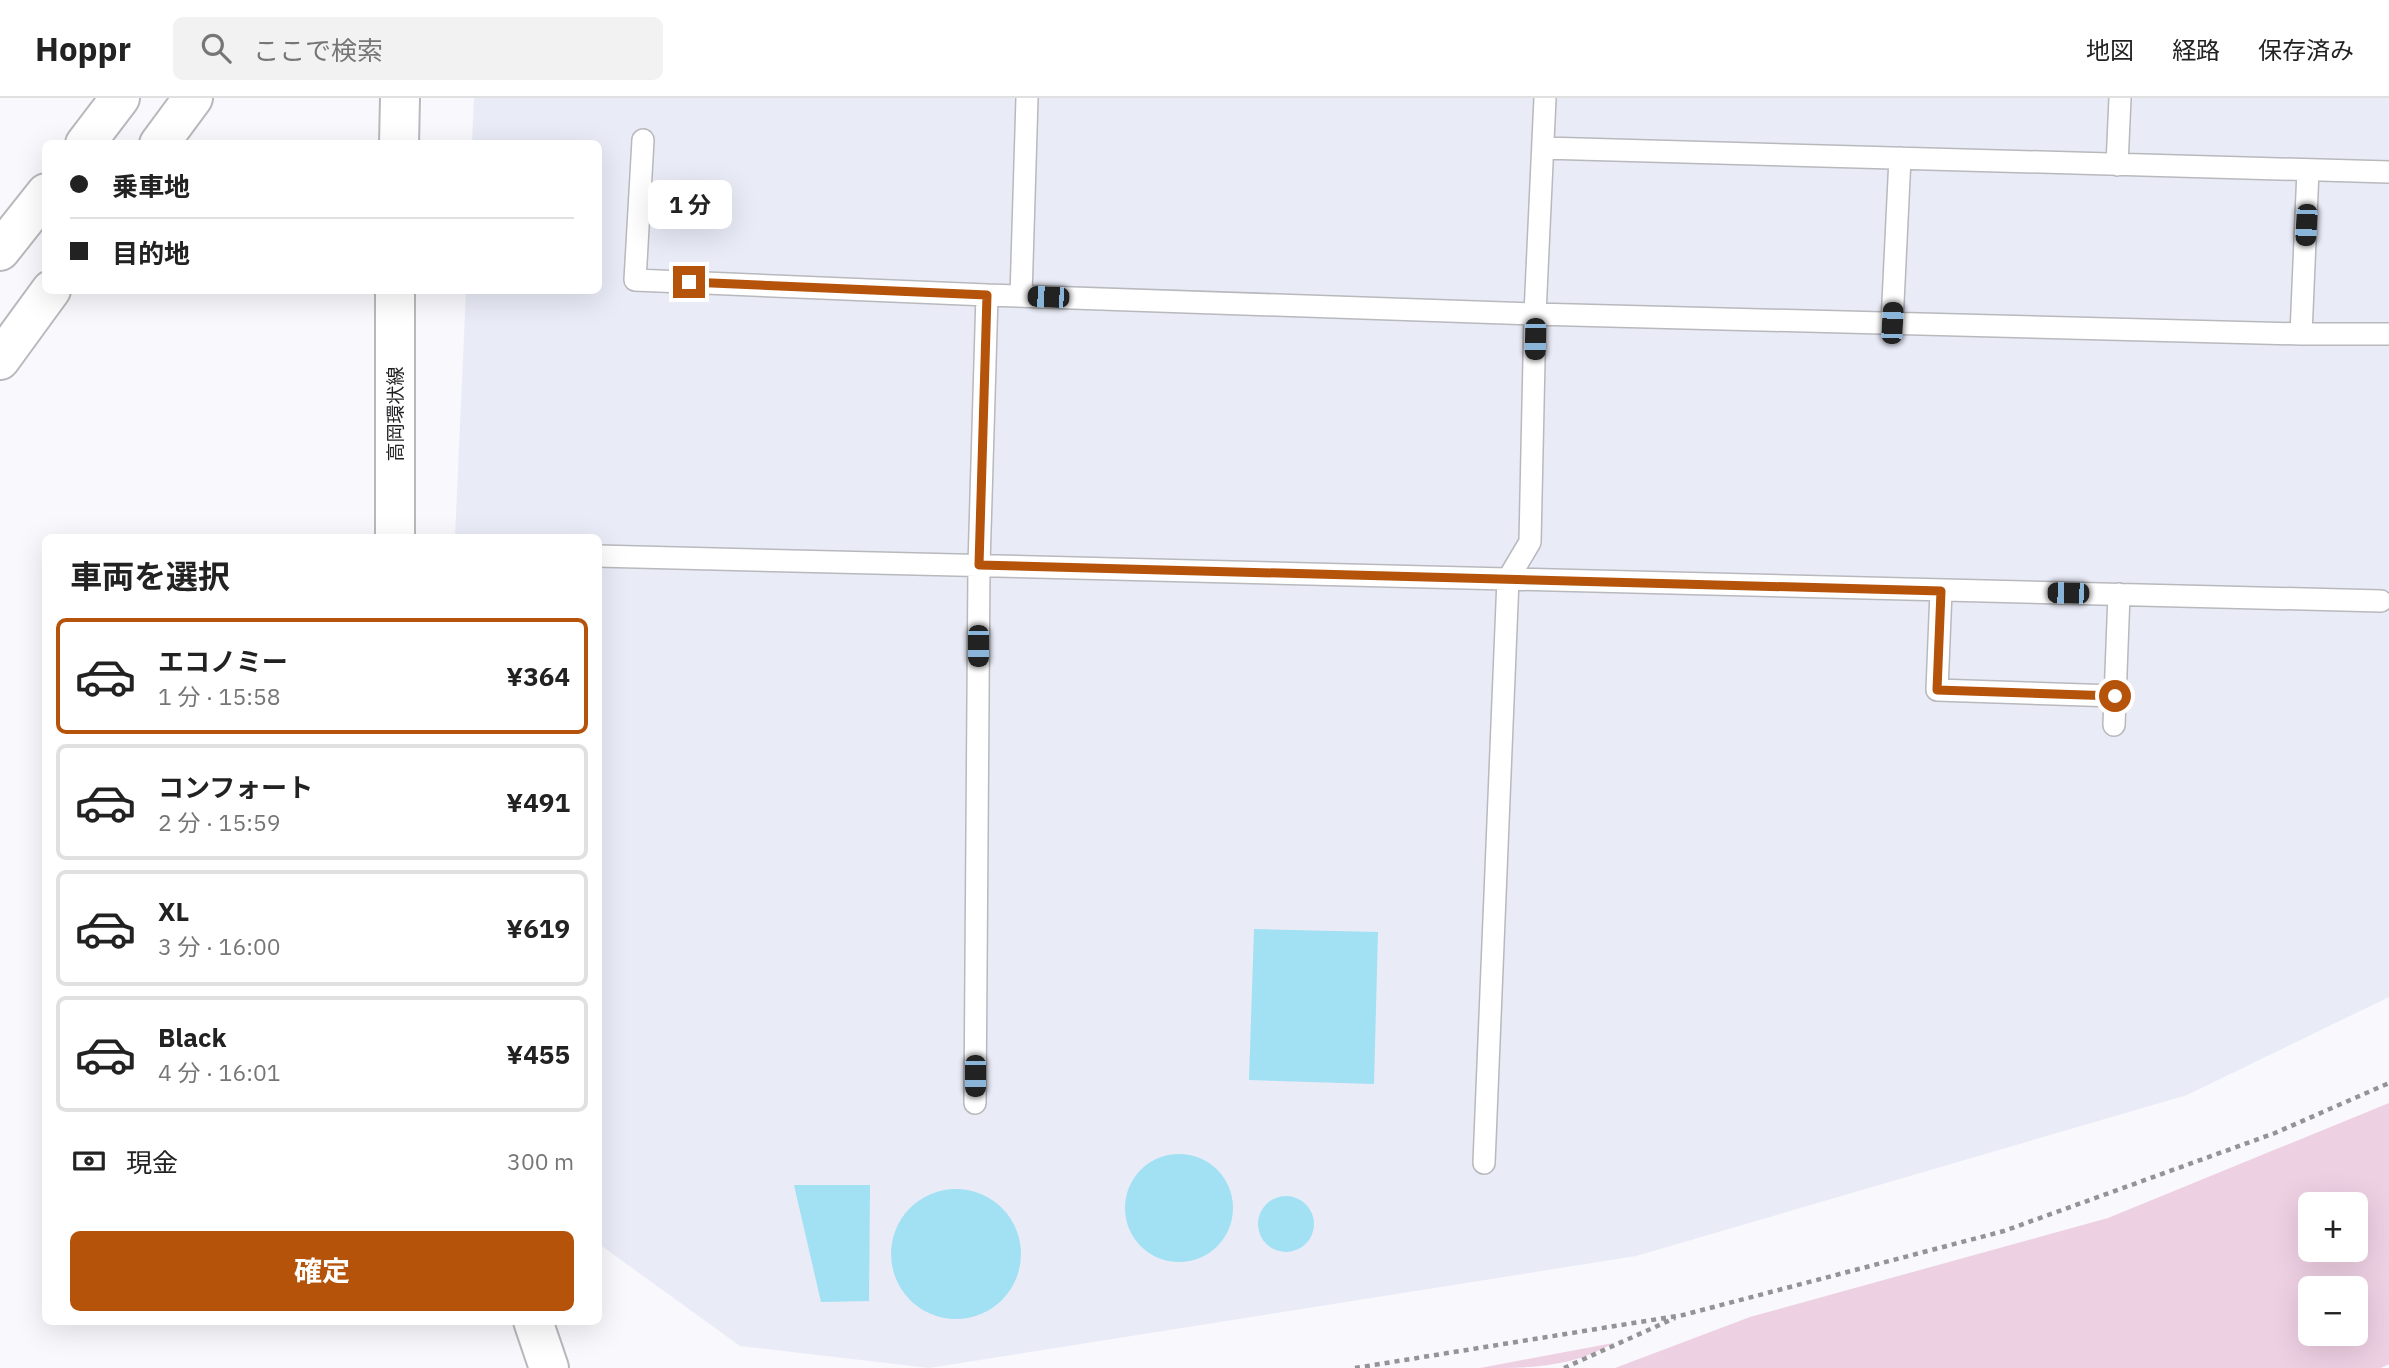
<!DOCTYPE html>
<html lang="ja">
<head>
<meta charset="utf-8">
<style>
	body { margin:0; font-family:"IBM Plex Sans","Noto Sans JP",sans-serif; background:#f2f2f2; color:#222; height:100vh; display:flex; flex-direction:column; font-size:26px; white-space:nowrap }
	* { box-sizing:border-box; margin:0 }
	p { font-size:23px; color:#767676 }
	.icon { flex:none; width:38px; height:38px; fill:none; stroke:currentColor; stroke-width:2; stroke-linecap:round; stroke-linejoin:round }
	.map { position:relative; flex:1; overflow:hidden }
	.drawer { position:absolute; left:42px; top:436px; width:560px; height:791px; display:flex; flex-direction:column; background:#fff; border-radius:10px; box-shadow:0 7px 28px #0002 }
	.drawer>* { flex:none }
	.hud { position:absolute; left:42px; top:42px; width:560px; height:154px; border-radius:10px; box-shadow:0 7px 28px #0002; display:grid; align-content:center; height:154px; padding:0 28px; background:#fff }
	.fabs { position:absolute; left:2298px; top:1094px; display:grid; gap:14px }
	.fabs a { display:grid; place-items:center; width:70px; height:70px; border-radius:10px; background:#fff; box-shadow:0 7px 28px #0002; font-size:35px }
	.end { position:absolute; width:32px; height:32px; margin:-16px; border:9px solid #b45309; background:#fff; box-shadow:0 0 0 4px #fff }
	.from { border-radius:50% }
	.bubble { position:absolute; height:49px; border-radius:10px; background:#fff; box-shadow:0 7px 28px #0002; font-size:23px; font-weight:700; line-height:49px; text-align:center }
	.car { position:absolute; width:21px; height:42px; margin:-21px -10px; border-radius:9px; box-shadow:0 0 5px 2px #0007; background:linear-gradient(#222 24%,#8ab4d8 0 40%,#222 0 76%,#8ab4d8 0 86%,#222 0) }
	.hud b { display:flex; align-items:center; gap:24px; height:66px; font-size:26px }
	.hud b+b { border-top:2px solid #e0e0e0 }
	.hud i { width:18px; height:18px; background:#222 }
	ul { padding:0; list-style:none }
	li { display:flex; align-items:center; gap:21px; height:116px; margin:0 14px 10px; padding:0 14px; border:4px solid #e0e0e0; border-radius:10px }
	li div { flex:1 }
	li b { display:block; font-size:26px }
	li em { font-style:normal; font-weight:700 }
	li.current { border-color:#b45309 }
	li>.icon { width:63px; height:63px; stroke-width:1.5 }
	h2 { padding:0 28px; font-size:32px; line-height:84px }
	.pay { display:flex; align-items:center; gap:18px; height:77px; padding:0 28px; font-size:26px }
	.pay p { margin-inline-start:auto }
	.button { display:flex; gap:14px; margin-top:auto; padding:14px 28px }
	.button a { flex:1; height:80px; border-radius:10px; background:#b45309; color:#fff; font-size:28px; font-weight:700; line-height:80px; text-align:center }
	header { display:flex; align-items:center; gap:42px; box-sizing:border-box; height:98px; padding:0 35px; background:#fff; border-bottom:2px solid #e0e0e0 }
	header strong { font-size:33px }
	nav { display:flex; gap:38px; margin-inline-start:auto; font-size:24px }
	.search { width:490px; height:63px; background:#f2f2f2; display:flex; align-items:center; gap:18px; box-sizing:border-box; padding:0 24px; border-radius:10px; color:#767676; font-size:26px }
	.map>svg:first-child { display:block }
	.built { fill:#e9ebf7 }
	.green { fill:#eed0e3; fill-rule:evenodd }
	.water { fill:#a1e1f3 }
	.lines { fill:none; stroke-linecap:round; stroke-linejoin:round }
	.service-casing { stroke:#b8b9bd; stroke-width:24 }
	.primary-casing { stroke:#b8b9bd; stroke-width:42 }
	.trunk-casing { stroke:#b8b9bd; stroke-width:42 }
	.path { stroke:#949497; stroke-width:4.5; stroke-dasharray:5 5; stroke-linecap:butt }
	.service { stroke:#fff; stroke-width:21 }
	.primary { stroke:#fff; stroke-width:38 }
	.trunk { stroke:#fff; stroke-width:38 }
	.route { stroke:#b45309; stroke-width:9 }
	.labels { text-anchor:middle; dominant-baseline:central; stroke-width:5; stroke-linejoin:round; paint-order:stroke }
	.street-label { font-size:19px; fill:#1f1f21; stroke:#fff }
</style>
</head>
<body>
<header>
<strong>Hoppr</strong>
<div class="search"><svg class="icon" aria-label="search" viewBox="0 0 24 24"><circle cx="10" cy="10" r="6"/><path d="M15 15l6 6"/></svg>ここで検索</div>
<nav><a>地図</a><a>経路</a><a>保存済み</a></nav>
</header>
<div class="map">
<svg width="2389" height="1270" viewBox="0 0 2389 1270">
	<rect width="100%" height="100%" fill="#f8f8fd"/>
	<path class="built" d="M 474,0 L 2389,0 L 2389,899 L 2187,997 L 1636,1158 L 929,1270 L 740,1248 L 599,1146 L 598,439 L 455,439 L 466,193 L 598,192 L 598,46 L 472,45 Z"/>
	<path class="green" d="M 2389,1005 L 2389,1266 L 2381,1270 L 1615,1270 L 1750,1219 L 2108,1120 ZM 2310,1106 L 2356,1106 L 2356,1152 L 2310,1152 ZM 2310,1190 L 2356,1190 L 2356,1236 L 2310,1236 Z
		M 1613,1245 C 1571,1270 1529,1270 1480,1270 Z"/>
	<path class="water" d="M 1254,831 L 1378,834 L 1374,986 L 1249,982 Z
		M1125 1110a54 54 0 1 1 108 0a54 54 0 1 1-108 0Z
		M 794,1087 L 870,1087 L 869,1203 L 821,1204 Z
		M891 1156a65 65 0 1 1 130 0a65 65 0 1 1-130 0Z
		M1258 1126a28 28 0 1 1 56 0a28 28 0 1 1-56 0Z"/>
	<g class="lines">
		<g class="service-casing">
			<path id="service" d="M 643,42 L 635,182 L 987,197
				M 1544,50 L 2389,74
				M 2117,67 L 2120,0
				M 2308,72 L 2301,236 L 2389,236
				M 1021,198 L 1027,0
				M 1892,225 L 1900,60
				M 598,458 L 2381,503
				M 1941,493 L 1937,592 L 2115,598
				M 2114,627 L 2119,496
				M 975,1005 L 979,467 L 987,197 L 1535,216 L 2301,236
				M 1484,1065 L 1508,481 L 1530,444 L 1535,216 L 1545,0"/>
		</g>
		<g class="primary-casing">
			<path id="primary" d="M 399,46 L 400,0
				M 395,439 L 395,192
				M 533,1223 L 549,1270"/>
		</g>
		<g class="trunk-casing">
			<path id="trunk" d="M 85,46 L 120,0
				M 159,46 L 193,0
				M 0,153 L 46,95
				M 0,262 L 51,192"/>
		</g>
		<path class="path" d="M 1355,1270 L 1683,1217 L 2004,1133 L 2275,1035 L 2389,985
			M 1564,1270 L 1675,1220"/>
		<use href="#service" class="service"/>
		<use href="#primary" class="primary"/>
		<use href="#trunk" class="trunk"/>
	</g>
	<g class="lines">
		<path class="route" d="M 689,184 L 987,197 L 979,467 L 1941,493 L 1937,592 L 2115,598"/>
	</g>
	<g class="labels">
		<g class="street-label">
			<text transform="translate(395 316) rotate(-90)">高岡環状線</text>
		</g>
	</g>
</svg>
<div class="fabs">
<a>+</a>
<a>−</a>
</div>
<i class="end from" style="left:2115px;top:598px"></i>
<i class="end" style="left:689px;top:184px"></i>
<div class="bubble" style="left:648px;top:82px;width:84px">1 分</div>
<i class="car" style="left:2306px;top:127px;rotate:183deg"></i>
<i class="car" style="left:1048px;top:199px;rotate:272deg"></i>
<i class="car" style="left:1892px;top:225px;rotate:3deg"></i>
<i class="car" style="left:1535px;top:241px;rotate:181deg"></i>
<i class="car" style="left:2068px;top:495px;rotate:271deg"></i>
<i class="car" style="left:978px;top:548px;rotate:180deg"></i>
<i class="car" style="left:975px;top:978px;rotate:180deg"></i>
<div class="hud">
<b><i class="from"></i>乗車地</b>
<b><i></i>目的地</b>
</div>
<section class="drawer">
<h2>車両を選択</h2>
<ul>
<li class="current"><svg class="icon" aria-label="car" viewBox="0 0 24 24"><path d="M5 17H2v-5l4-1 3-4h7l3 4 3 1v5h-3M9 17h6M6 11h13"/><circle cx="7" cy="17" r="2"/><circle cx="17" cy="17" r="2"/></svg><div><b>エコノミー</b><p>1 分 · 15:58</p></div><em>¥364</em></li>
<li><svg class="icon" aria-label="car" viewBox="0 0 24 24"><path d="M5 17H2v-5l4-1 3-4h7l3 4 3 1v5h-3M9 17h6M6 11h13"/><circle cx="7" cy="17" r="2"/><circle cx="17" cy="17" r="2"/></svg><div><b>コンフォート</b><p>2 分 · 15:59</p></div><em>¥491</em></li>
<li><svg class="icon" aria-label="car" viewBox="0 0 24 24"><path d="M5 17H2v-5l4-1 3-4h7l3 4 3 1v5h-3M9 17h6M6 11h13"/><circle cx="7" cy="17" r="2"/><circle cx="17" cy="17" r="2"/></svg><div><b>XL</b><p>3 分 · 16:00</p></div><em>¥619</em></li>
<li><svg class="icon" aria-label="car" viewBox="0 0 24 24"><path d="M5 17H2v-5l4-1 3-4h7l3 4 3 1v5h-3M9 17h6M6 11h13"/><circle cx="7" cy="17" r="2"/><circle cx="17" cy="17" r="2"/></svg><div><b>Black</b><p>4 分 · 16:01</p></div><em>¥455</em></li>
</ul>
<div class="pay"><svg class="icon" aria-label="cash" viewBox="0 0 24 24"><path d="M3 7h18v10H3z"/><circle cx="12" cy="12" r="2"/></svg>現金<p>300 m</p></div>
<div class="button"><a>確定</a></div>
</section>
</div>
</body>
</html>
